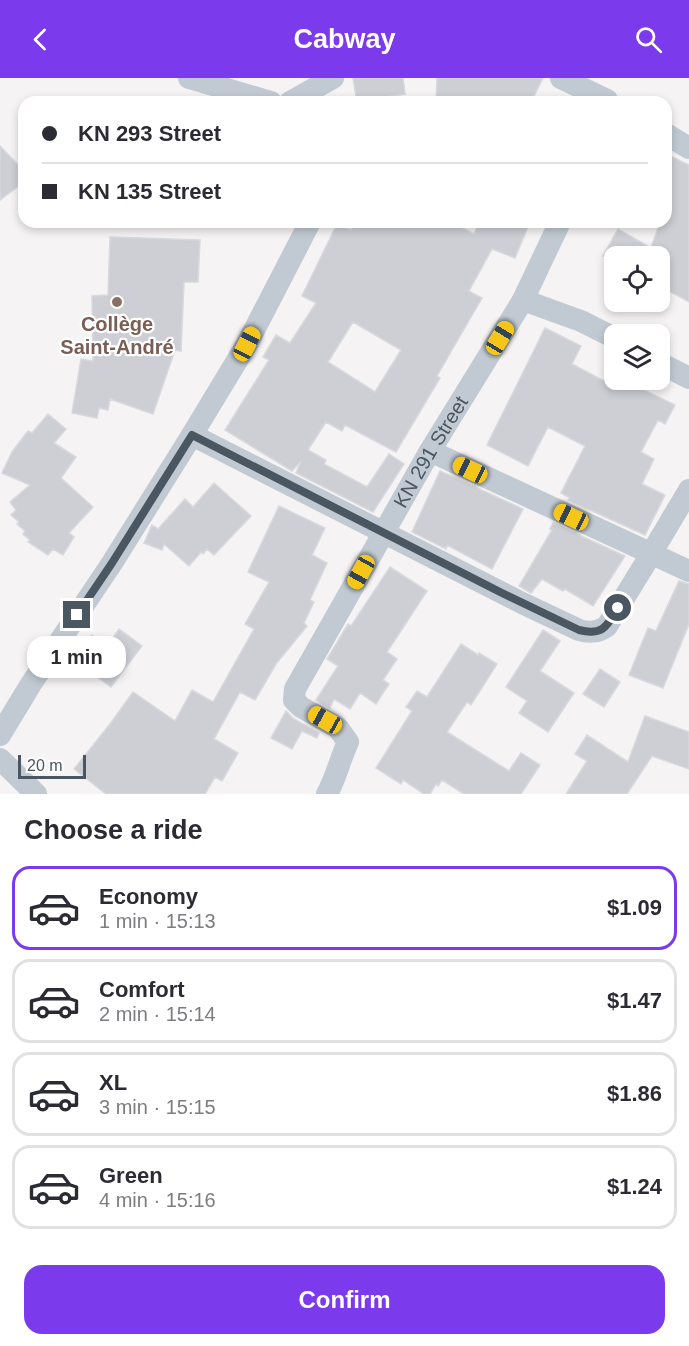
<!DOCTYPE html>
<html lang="en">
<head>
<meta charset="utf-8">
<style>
	body { margin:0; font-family:Helvetica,sans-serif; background:#f7f7f7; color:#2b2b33; height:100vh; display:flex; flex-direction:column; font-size:22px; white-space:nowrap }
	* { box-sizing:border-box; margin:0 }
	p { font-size:20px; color:#7c7c81 }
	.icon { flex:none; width:33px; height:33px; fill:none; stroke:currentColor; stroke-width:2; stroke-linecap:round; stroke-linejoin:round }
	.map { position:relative; height:716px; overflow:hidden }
	.panel { display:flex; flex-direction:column; background:#fff; flex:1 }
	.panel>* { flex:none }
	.hud { position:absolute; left:18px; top:18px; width:654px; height:132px; border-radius:18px; box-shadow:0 3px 9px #0003; display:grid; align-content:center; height:132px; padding:0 24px; background:#fff }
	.tools { position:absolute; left:604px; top:168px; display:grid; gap:12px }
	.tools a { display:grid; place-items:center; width:66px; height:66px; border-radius:12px; background:#fff; box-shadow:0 3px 9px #0003; font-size:30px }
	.scale { position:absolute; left:18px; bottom:15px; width:68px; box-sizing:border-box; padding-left:6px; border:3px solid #4a5661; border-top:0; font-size:16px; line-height:21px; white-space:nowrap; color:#4a5661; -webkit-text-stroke:4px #fff; paint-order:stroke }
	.end { position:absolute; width:27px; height:27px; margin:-14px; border:8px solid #4a5661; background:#fff; box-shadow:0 0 0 3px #fff }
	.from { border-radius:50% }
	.bubble { position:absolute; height:42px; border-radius:18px; background:#fff; box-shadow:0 3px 9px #0003; font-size:20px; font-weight:600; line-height:42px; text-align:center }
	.car { position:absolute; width:18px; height:36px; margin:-18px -9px; border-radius:8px; box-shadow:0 0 4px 2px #0007; background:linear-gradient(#f5c518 24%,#345 0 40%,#f5c518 0 76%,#345 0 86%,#f5c518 0) }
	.hud b { display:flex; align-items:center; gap:21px; height:57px; font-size:22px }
	.hud b+b { border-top:2px solid #e1e1e2 }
	.hud i { width:15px; height:15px; background:#2b2b33 }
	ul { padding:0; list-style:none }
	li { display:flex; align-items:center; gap:18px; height:84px; margin:0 12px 9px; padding:0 12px; border:3px solid #e1e1e2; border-radius:18px }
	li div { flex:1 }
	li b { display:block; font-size:22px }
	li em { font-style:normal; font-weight:600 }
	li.current { border-color:#7c3aed }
	li>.icon { width:54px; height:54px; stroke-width:1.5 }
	h2 { padding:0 24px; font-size:27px; line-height:72px }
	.action { display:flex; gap:12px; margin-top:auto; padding:12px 24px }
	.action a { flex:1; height:69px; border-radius:18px; background:#7c3aed; color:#fff; font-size:24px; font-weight:600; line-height:69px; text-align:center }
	header { display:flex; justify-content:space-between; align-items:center; height:78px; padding:0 24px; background:#7c3aed; color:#fff; font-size:27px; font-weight:600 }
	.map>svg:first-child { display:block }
	.building { fill:#cdcfd5; stroke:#d7d9de; stroke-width:1.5; fill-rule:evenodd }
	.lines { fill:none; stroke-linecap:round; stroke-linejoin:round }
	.minor { stroke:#c1cad2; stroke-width:22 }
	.route { stroke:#4a5661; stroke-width:8 }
	.education-dot { fill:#8d6e63; stroke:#fff; stroke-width:2 }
	.labels { text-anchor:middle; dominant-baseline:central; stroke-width:4.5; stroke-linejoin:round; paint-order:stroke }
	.education-label { font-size:20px; font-weight:bold; fill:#785e54; stroke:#fff }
	.street-label { font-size:20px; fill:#4a5661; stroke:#fff }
</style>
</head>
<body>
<header><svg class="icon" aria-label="back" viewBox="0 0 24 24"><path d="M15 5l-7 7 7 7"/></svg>Cabway<svg class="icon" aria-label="search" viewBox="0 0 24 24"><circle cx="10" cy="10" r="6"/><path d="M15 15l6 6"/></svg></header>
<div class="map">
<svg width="689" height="716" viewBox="0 0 689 716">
	<rect width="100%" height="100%" fill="#f5f3f3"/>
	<path class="building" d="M 353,0 L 403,0 L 405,16 L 385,19 L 385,24 L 357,24 Z
		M 437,0 L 543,0 L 531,24 L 436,24 Z
		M 0,68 L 24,93 L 24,104 L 0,122 Z
		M 666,76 L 689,87 L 689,224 L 660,208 L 660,178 L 603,178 L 618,151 L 651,170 L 660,144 L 666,144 Z
		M 355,144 L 451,144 L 474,156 L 479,144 L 530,144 L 515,180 L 492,171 L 469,213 L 482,220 L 437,298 L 440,300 L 396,374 L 345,347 L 342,353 L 326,344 L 308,372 L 326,382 L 324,386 L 367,409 L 389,376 L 404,386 L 373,434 L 296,395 L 301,383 L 292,393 L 225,352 L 269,282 L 263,279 L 276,257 L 290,265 L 316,225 L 302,218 L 337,146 L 351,152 ZM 353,244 L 401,272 L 375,314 L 328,284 Z
		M 110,159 L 200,162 L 198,204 L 184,204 L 181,273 L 175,272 L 153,336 L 110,321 L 108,332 L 99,330 L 97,340 L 72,335 L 81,281 L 93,283 L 92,218 L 108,217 Z
		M 545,250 L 581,268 L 572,286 L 602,302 L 641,302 L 638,309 L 675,327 L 665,346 L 658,342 L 641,374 L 654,381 L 642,406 L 665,417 L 645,457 L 568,422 L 570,420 L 561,415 L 585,368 L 548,349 L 528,388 L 487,367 Z
		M 48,336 L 66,351 L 54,365 L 76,379 L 61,400 L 93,429 L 69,455 L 74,459 L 63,477 L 53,471 L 48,477 L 28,464 L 30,462 L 23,456 L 25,453 L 17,446 L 19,444 L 11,437 L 16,432 L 10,424 L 30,407 L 2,395 L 12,374 L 28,353 L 32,355 Z
		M 440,393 L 523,431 L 492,491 L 447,467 L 446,471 L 412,454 Z
		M 214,405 L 251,438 L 214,477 L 207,471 L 203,476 L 201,474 L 189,488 L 164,466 L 162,472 L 144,465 L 152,447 L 158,451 L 185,421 L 193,429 Z
		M 279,428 L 325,450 L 312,477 L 327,485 L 310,522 L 314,524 L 304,545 L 307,548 L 276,586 L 255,622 L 240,614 L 214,661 L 238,675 L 222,703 L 215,699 L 205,716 L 106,716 L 74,691 L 110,646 L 133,614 L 175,643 L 192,612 L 213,624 L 254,551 L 245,546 L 269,504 L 248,494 Z
		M 553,445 L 625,478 L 593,528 L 565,511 L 563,513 L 542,501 L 531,515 L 519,508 L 552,452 L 550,451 Z
		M 390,489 L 427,513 L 387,574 L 397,581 L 383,602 L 389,606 L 376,626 L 360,615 L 350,631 L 334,621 L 330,630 L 316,622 L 338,588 L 327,581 L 348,546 L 351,548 Z
		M 679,503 L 689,506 L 689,546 L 663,610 L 629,597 L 648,550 L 656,553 Z
		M 119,551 L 142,568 L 111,609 L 74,582 L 92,557 L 107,568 Z
		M 543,552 L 560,563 L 540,593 L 574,615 L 548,654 L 519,635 L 527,623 L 506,609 Z
		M 461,566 L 478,577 L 479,575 L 497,586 L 471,627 L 467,624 L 447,654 L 509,693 L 521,675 L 540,687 L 521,716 L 464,716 L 442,702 L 438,708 L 436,706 L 430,716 L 424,716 L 403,702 L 401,706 L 376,690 L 412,633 L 406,629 L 417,613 L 427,619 Z
		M 600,591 L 620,604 L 604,629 L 583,616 Z
		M 286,633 L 294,641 L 319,655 L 317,660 L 302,653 L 292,671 L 271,660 Z
		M 645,638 L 689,654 L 689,691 L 652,678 L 627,716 L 566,716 L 587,683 L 575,676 L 587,657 L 628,684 Z"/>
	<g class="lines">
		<g class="minor">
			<path d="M 189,0 L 271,24"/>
			<path d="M 561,0 L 607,22 L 607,24"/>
			<path d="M 290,24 L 333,0"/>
			<path d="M 666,56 L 689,70"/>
			<path d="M 523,222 L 581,243 L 615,260"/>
			<path d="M 660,285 L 689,300"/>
			<path d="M 192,357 L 522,525 L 579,552 C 589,555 598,555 607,548 L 651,476 L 689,412"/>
			<path d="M 430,373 L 689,493"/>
			<path d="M 0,657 L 31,606 L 112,485 L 192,357 L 247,266 L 310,144"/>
			<path d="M 0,681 L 36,716"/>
			<path id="s1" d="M 327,716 C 336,700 340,681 348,664 L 338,650 L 301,629 L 294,622 L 295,611 L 430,373 L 523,222 L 560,144"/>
		</g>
	</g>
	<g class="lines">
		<path class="route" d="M 77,537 L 112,485 L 192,357 L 502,515 L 579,552 C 603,558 607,548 618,530"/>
	</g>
	<circle class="education-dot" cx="117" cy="224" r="6"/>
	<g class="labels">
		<g class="education-label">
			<text x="117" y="246">Collège<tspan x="117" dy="23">Saint-André</tspan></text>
		</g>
		<g class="street-label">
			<text stroke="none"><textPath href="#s1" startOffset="410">KN 291 Street</textPath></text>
		</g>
	</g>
</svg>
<div class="tools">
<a><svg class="icon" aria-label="locate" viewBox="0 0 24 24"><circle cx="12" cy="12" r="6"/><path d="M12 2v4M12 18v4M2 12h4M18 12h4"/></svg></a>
<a><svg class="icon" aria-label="layers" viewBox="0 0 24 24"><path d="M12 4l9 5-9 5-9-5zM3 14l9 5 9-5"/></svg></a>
</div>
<div class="scale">20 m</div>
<i class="end from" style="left:618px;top:530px"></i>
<i class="end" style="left:77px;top:537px"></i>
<div class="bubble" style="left:27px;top:558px;width:99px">1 min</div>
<i class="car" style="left:500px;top:260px;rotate:31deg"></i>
<i class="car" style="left:247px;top:266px;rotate:27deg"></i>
<i class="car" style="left:470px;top:392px;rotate:295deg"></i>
<i class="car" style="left:571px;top:439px;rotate:295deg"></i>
<i class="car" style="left:361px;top:494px;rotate:209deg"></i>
<i class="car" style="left:325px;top:642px;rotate:299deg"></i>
<div class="hud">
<b><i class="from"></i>KN 293 Street</b>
<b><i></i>KN 135 Street</b>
</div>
</div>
<section class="panel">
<h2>Choose a ride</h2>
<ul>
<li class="current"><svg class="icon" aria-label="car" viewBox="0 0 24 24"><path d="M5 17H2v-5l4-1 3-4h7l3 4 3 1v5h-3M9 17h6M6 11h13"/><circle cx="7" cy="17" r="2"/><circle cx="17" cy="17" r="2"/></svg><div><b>Economy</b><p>1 min · 15:13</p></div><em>$1.09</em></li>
<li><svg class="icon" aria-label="car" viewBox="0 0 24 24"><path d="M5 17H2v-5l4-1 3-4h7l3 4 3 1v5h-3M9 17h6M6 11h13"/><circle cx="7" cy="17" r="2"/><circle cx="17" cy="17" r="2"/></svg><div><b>Comfort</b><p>2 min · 15:14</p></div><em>$1.47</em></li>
<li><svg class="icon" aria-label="car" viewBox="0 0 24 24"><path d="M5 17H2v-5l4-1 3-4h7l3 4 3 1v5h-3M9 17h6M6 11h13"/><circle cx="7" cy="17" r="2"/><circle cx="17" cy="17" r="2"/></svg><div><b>XL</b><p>3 min · 15:15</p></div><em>$1.86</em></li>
<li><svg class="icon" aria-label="car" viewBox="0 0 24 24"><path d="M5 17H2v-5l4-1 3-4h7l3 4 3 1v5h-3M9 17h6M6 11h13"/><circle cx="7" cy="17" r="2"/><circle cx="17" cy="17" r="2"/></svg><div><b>Green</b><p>4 min · 15:16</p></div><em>$1.24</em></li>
</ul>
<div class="action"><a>Confirm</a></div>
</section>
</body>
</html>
